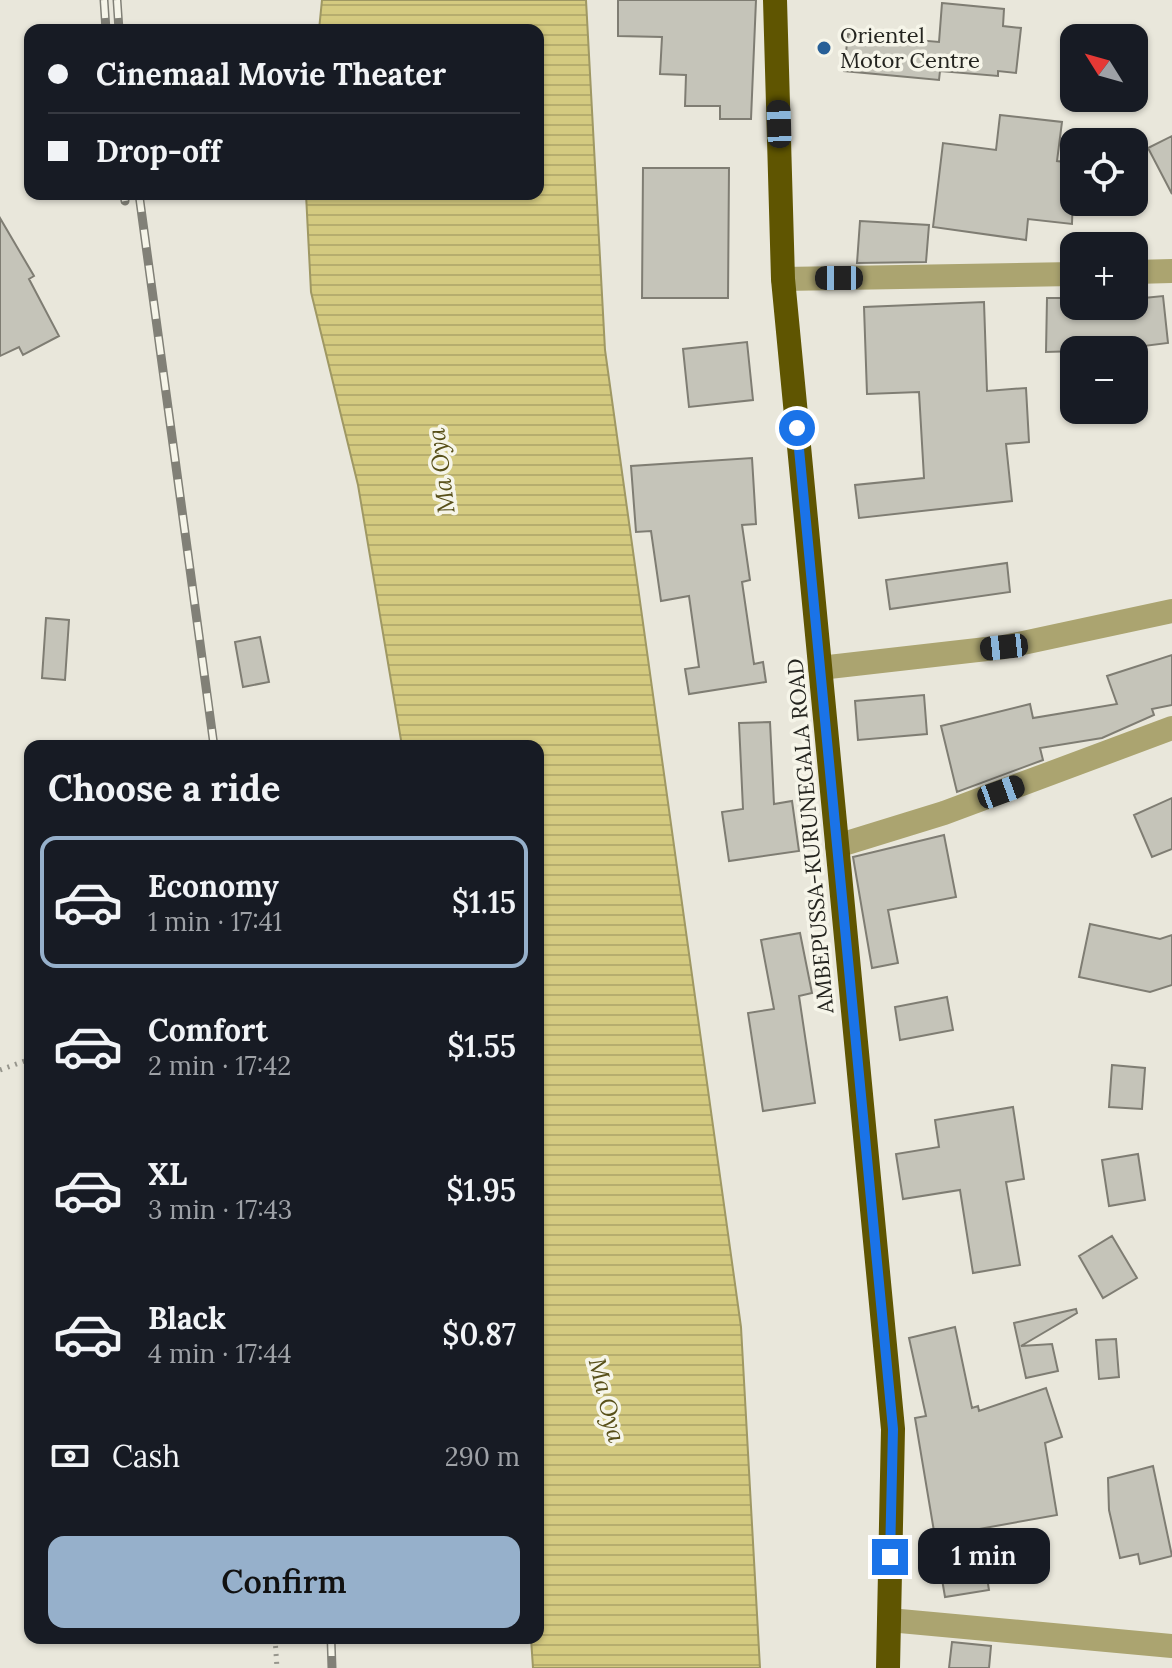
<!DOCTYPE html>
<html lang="en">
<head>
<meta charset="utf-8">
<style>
	body { margin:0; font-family:Lora,serif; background:#242831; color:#f1f3f6; height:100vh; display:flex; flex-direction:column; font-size:30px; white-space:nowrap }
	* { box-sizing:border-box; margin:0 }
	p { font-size:26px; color:#9ea1a6 }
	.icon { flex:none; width:44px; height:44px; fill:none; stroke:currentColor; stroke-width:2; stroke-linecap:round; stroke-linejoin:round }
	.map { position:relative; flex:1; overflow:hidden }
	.sheet { position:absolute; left:24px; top:740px; width:520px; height:904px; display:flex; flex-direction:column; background:#171b24; border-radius:16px; box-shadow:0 2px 6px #0004 }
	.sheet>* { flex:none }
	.top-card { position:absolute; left:24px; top:24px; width:520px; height:176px; border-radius:16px; box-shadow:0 2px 6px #0004; display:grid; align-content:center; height:176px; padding:0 24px; background:#171b24 }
	.needle { width:52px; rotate:307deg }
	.buttons { position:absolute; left:1060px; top:24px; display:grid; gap:16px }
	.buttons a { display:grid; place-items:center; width:88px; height:88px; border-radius:16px; background:#171b24; box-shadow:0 2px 6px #0004; font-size:40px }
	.end { position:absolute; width:36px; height:36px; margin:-18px; border:10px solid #1a73e8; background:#fff; box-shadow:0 0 0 4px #fff }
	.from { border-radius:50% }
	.bubble { position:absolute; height:56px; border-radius:16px; background:#171b24; box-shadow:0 2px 6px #0004; font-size:26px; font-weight:600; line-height:56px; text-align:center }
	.car { position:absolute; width:24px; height:48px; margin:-24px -12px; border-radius:10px; box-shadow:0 0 6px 2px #0007; background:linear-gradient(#222 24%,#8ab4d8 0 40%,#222 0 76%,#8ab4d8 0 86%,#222 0) }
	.top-card b { display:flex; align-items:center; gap:28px; height:76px; font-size:30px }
	.top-card b+b { border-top:2px solid #363941 }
	.top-card i { width:20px; height:20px; background:#f1f3f6 }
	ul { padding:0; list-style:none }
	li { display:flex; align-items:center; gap:24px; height:132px; margin:0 16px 12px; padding:0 8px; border:4px solid transparent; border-radius:16px }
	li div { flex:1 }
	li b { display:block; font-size:30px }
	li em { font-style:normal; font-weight:600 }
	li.active { border-color:#96b0cb }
	li>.icon { width:72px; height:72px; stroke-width:1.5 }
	h2 { padding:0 24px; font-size:36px; line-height:96px }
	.pay { display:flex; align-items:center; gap:20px; height:88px; padding:0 24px; font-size:30px }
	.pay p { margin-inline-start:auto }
	.button { display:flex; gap:16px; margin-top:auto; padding:16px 24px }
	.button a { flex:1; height:92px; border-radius:16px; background:#96b0cb; color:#111; font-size:32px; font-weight:600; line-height:92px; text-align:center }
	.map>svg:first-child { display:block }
	.water { fill:url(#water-rules); stroke:#9f9863; stroke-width:2 }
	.building { fill:#c5c4b9; stroke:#7f7d73; stroke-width:2 }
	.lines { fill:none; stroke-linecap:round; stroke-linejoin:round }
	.path { stroke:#96958c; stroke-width:5; stroke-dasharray:2 6; stroke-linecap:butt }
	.minor { stroke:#aba470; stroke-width:24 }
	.highway { stroke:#5f5501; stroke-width:24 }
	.rail-casing { stroke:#818077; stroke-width:9 }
	.rail { stroke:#f6f5e9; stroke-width:6; stroke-dasharray:18; stroke-linecap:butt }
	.route { stroke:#1a73e8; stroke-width:10 }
	.poi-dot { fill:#275f97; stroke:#f6f5e9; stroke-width:3 }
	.labels { text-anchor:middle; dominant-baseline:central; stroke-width:7; stroke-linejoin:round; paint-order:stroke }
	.poi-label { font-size:22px; fill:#24241f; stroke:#f6f5e9; text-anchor:start }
	.street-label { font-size:22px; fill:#24241f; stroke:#f6f5e9 }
	.water-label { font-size:24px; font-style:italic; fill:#585019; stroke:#f6f5e9 }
</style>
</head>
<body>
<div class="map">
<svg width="1172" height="1668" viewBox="0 0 1172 1668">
	<defs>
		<pattern id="water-rules" width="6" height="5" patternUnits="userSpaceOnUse" patternTransform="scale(2)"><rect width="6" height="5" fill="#d4ca80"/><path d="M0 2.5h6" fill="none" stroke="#b6ad6e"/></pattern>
	</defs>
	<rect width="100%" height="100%" fill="#e9e7db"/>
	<path class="water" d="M 322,0 L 586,0 L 605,350 L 741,1327 L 760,1668 L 533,1668 L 531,1638 L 538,1638 L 538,746 L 402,746 L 358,485 L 311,292 L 306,194 L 538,194 L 538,30 L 319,30 Z"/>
	<path class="building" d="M 618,0 L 756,0 L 751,119 L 720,119 L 720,106 L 685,106 L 686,75 L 660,74 L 662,37 L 618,36 Z
		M 942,3 L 1004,9 L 1003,26 L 1021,28 L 1016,73 L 998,71 L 998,76 L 940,71 L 939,80 L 844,71 L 848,34 L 939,42 Z
		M 1000,115 L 1062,122 L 1057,161 L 1074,163 L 1072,224 L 1028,219 L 1026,240 L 933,227 L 943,143 L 996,150 Z
		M 1172,136 L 1172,194 L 1148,148 Z
		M 643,168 L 729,168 L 728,298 L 642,298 Z
		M 0,218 L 34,276 L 29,279 L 59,336 L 23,355 L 19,347 L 0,356 Z
		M 860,221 L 929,225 L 926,262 L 857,263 Z
		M 1163,296 L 1168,343 L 1112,350 L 1046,352 L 1047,298 L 1074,298 L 1074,306 L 1134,306 L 1134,299 Z
		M 984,302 L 987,391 L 1026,388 L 1029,442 L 1006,444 L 1012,501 L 859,518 L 855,485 L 924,478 L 919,392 L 867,394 L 864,307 Z
		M 747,342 L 753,400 L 689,407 L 683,349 Z
		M 752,458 L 756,524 L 742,525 L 750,580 L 742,582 L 754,664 L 763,662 L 766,682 L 689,694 L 685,669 L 699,667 L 689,596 L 661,601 L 651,531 L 636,532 L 631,466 Z
		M 1007,563 L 1010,592 L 890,609 L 886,580 Z
		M 46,618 L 69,620 L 65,680 L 42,678 Z
		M 260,637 L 269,682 L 243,687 L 235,642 Z
		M 1172,655 L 1172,705 L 1152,709 L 1154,715 L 1102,738 L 1040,748 L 1043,760 L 957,792 L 941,726 L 1030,704 L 1033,718 L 1117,704 L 1107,676 Z
		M 924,695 L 927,734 L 858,740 L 855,701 Z
		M 770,722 L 774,804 L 792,801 L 799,851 L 729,861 L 722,812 L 743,809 L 739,723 Z
		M 1172,798 L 1172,849 L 1152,857 L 1134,815 Z
		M 944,835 L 956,897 L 888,910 L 898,963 L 872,968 L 853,857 Z
		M 1090,924 L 1160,939 L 1172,935 L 1172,985 L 1150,992 L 1079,977 Z
		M 800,933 L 812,993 L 799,996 L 815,1103 L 763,1111 L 748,1013 L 774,1009 L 761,940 Z
		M 947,997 L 953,1030 L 900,1040 L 895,1007 Z
		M 1112,1065 L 1145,1068 L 1142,1109 L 1109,1107 Z
		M 1013,1107 L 1024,1179 L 1006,1182 L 1020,1265 L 973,1273 L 960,1190 L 903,1199 L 896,1154 L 939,1147 L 935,1120 Z
		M 1138,1154 L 1145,1200 L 1109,1206 L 1102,1160 Z
		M 1112,1236 L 1137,1278 L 1103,1298 L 1079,1256 Z
		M 1076,1309 L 1077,1313 L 1021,1346 L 1052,1344 L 1058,1371 L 1026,1378 L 1014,1323 Z
		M 955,1327 L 972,1408 L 978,1406 L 979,1411 L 1046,1388 L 1062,1437 L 1045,1443 L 1057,1515 L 979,1529 L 989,1590 L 945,1597 L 915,1418 L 926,1416 L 909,1338 Z
		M 1116,1339 L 1119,1377 L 1099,1379 L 1096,1340 Z
		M 1153,1466 L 1172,1556 L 1140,1564 L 1138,1554 L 1120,1558 L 1109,1510 L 1108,1478 Z
		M 952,1642 L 991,1646 L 989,1668 L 949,1668 Z"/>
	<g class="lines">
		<path class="path" d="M 0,1070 L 30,1059
			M 275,1638 L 277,1668"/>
		<path class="minor" d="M 1134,272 L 1172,271
			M 783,279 L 1074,274
			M 820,668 L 1004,647 L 1172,611
			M 837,846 L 944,813 L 1172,728
			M 889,1620 L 1172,1646"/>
		<path class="highway" d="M 775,0 L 783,279 L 893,1429 L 888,1668"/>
		<g class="rail-casing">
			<path id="rail" d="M 104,0 L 106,30
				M 117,0 L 119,30
				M 124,194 L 125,201
				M 139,194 L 214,746
				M 331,1638 L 332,1668"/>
		</g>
		<use href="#rail" class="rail"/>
	</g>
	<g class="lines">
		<path class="route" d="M 797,428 L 893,1429 L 890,1557"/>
	</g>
	<circle class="poi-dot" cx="824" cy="48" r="8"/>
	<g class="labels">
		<g class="poi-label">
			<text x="840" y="35">Orientel<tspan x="840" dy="25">Motor Centre</tspan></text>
		</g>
		<g class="street-label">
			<text transform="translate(810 836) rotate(-95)">AMBEPUSSA-KURUNEGALA ROAD</text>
		</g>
		<g class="water-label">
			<text transform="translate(441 471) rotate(-97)">Ma Oya</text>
			<text transform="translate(607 1400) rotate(76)">Ma Oya</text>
		</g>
	</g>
</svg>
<div class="buttons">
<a><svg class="needle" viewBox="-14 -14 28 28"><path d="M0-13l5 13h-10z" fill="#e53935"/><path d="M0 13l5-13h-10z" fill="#9ea1a6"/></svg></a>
<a><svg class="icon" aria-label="locate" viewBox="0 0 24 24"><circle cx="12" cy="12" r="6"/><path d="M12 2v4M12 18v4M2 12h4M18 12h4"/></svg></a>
<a>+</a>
<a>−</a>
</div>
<i class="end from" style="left:797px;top:428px"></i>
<i class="end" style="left:890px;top:1557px"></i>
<div class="bubble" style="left:918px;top:1528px;width:132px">1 min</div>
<i class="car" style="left:779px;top:124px;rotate:358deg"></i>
<i class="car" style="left:839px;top:278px;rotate:270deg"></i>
<i class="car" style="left:1004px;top:647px;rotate:264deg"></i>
<i class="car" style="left:1001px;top:792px;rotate:70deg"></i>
<div class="top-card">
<b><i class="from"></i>Cinemaal Movie Theater</b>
<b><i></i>Drop-off</b>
</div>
<section class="sheet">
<h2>Choose a ride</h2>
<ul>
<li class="active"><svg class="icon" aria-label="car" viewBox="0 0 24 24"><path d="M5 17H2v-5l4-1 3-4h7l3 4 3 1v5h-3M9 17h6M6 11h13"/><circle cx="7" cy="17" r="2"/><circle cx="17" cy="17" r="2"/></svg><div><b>Economy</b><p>1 min · 17:41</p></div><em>$1.15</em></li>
<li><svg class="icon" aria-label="car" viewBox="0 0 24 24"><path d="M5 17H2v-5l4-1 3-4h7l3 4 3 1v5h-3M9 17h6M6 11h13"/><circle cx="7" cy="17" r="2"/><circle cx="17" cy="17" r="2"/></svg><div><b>Comfort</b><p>2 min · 17:42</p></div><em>$1.55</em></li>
<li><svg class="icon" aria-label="car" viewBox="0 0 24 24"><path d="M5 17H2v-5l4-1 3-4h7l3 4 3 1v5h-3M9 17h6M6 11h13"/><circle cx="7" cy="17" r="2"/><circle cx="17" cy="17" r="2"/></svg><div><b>XL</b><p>3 min · 17:43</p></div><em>$1.95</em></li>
<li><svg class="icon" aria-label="car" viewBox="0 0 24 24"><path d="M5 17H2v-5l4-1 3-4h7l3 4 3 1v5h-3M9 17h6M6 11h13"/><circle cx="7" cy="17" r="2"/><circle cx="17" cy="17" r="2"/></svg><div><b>Black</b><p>4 min · 17:44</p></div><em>$0.87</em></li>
</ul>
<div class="pay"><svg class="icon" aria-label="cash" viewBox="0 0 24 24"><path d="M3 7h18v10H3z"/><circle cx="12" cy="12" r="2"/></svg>Cash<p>290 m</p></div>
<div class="button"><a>Confirm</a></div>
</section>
</div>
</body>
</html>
